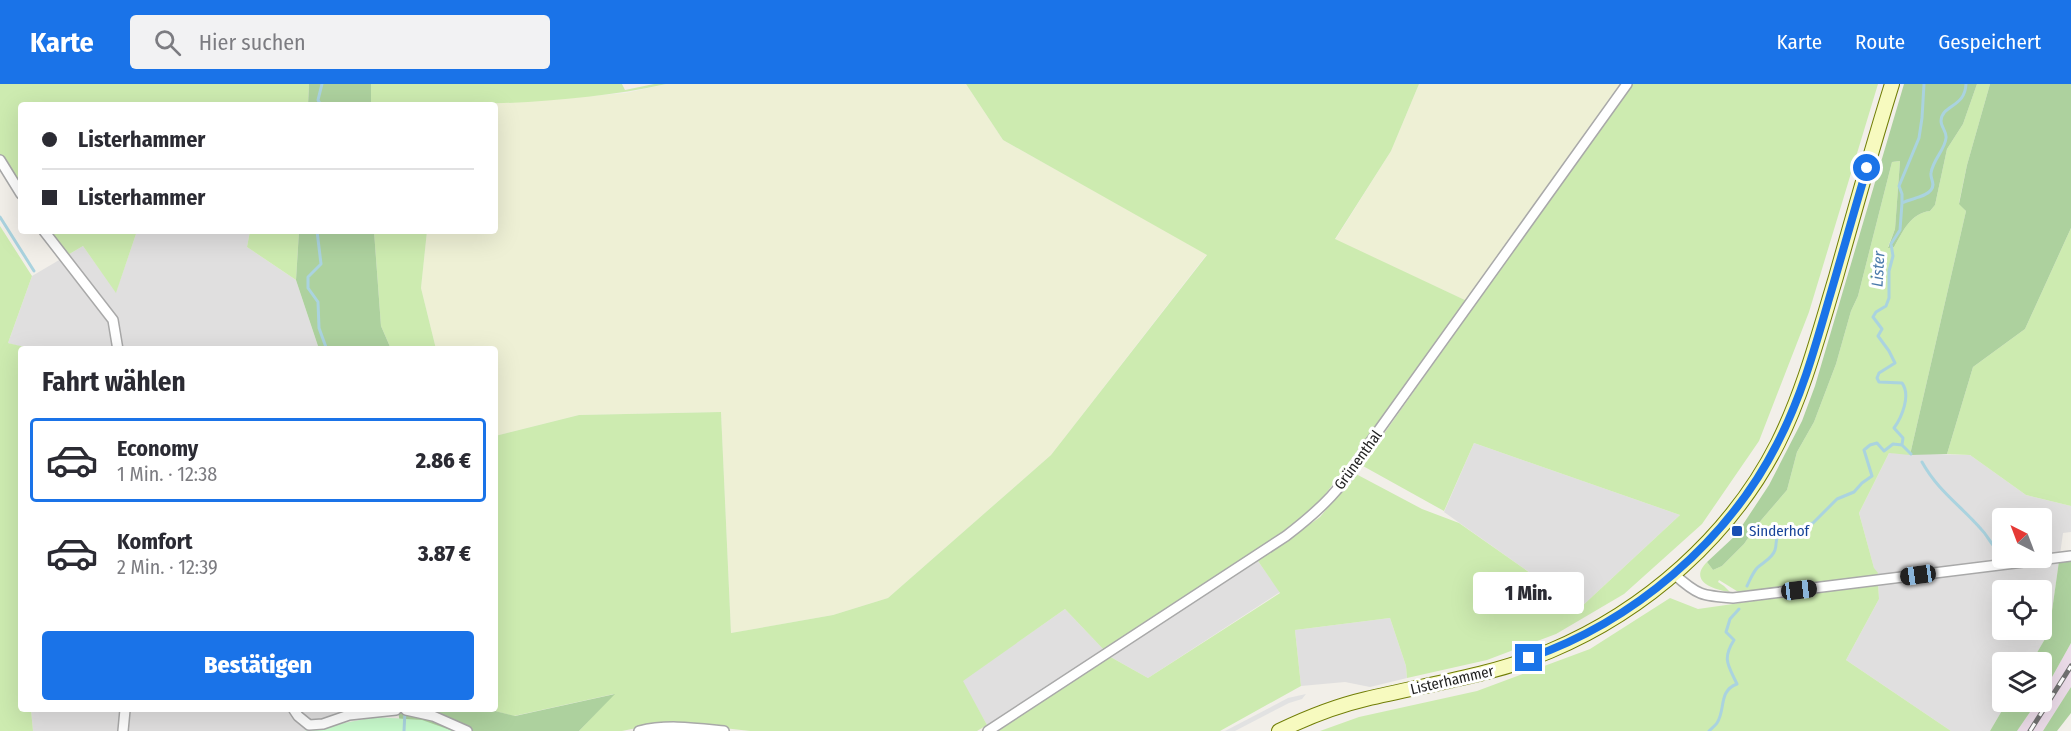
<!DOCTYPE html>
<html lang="de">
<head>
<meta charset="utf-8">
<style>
	body { margin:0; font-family:"Fira Sans Condensed",sans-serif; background:#f2f2f3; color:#2b2b33; height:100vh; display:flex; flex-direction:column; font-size:22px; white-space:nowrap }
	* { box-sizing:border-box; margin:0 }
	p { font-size:20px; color:#7c7c81 }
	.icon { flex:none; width:33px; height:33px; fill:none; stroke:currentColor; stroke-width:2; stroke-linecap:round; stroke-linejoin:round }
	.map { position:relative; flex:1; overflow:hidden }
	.side { position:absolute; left:18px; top:262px; width:480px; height:366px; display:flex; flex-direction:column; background:#fff; border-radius:6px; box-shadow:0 6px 24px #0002 }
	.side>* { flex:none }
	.guide { position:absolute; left:18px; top:18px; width:480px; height:132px; border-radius:6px; box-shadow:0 6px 24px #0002; display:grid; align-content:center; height:132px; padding:0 24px; background:#fff }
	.needle { width:39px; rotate:318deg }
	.tools { position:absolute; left:1992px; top:424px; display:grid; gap:12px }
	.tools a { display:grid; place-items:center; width:60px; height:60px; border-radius:6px; background:#fff; box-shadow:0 6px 24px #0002; font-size:30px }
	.end { position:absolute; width:27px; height:27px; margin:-14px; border:8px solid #1a73e8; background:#fff; box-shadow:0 0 0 3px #fff }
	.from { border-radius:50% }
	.bubble { position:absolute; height:42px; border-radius:6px; background:#fff; box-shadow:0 6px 24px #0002; font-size:20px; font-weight:800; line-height:42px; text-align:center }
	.car { position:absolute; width:18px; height:36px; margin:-18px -9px; border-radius:8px; box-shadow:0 0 4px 2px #0007; background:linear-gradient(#222 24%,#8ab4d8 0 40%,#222 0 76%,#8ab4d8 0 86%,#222 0) }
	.guide b { display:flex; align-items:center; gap:21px; height:57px; font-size:22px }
	.guide b+b { border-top:2px solid #e1e1e2 }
	.guide i { width:15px; height:15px; background:#2b2b33 }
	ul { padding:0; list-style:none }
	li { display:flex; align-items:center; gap:18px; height:84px; margin:0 12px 9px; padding:0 12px; border:3px solid transparent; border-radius:6px }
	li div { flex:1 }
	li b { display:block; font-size:22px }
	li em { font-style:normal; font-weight:800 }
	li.on { border-color:#1a73e8 }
	li>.icon { width:54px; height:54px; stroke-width:1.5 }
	h2 { padding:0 24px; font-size:27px; line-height:72px }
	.action { display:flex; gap:12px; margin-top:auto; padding:12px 24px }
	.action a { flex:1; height:69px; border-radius:6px; background:#1a73e8; color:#fff; font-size:24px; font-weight:800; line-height:69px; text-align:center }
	header { display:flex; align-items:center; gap:36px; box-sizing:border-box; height:84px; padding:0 30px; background:#1a73e8; color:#fff }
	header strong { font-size:28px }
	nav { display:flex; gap:33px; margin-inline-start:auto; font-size:21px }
	.search { width:420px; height:54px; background:#f2f2f3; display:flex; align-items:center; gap:15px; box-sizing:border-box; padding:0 21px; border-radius:6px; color:#7c7c81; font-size:22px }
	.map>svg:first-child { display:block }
	.residential { fill:#e0dfdf; fill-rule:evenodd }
	.industrial { fill:#ebdbe8 }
	.farmland { fill:#eef0d5 }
	.grass { fill:#cdebb0 }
	.forest { fill:#add19e }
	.park { fill:#c8facc }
	.parking { fill:#e2e2e2 }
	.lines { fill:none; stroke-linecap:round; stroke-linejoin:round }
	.stream { stroke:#aad3df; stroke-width:3 }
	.street-casing { stroke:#a9a9a9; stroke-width:12 }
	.secondary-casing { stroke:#707d05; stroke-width:16 }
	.street { stroke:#fff; stroke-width:9 }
	.secondary { stroke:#f7fabf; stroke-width:14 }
	.rail-casing { stroke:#707070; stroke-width:5 }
	.rail { stroke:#fff; stroke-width:3; stroke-dasharray:9; stroke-linecap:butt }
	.route { stroke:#1a73e8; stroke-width:8 }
	.transit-dot { fill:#1a4fb4; stroke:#fff; stroke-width:2 }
	.labels { text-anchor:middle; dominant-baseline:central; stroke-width:6; stroke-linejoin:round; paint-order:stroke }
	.street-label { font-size:15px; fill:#222; stroke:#fff }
	.transit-label { font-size:15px; fill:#164399; stroke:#fff; text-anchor:start }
	.water-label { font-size:16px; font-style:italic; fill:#4a7aab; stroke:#fff }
</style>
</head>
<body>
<header>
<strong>Karte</strong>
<div class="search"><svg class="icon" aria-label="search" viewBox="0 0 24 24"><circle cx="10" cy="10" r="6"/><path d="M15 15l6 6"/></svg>Hier suchen</div>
<nav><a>Karte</a><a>Route</a><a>Gespeichert</a></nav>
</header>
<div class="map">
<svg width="2071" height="647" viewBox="0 0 2071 647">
	<rect width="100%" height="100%" fill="#f2efe9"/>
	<path class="residential" d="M 137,147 L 250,147 L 247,163 L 296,196 L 319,265 L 33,266 L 8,259 L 32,192 L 83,162 L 116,208 Z
		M 1474,359 L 1680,431 L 1580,524 L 1444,428 Z
		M 1889,369 L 1970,371 L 2026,411 L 2071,422 L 2071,448 L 2063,449 L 2049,548 L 2031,579 L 2002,579 L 2002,618 L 2007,618 L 1990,647 L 1951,647 L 1846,576 L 1879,515 L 1878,499 L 1859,429 ZM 2002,435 L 2042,435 L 2042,474 L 2002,474 ZM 2002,507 L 2042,507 L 2042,546 L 2002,546 Z
		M 1258,477 L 1280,508 L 1148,594 L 1107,571 L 1099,571 L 987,641 L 962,597 L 1065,525 L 1108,570 Z
		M 1390,534 L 1406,582 L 1407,594 L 1370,603 L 1345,598 L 1301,602 L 1295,546 Z
		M 31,626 L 369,626 L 338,630 L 308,647 L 33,647 Z"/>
	<path class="industrial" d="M 2071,559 L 2071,603 L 2055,630 L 2043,647 L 2017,647 L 2037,618 L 2042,618 L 2042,611 Z"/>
	<path class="farmland" d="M 666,0 L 966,0 L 1003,56 L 1207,170 L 1051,371 L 888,514 L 833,531 L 731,549 L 721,328 L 579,331 L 495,352 L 495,266 L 436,265 L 421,204 L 427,147 L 495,147 L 495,21 L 475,21 L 626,9 Z
		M 1419,0 L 1622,0 L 1467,217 L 1335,156 L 1391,67 Z"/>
	<path class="grass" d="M 0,0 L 309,0 L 308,21 L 21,21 L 21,106 L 0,71 Z
		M 371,0 L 622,0 L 625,6 L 654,0 L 666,0 C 571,21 468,21 371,21 Z
		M 966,0 L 1419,0 L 1391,67 L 1335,155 L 1467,217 L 1316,423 L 1283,448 L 1105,567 L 1065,525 L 963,597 L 987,641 L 977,647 L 750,647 L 689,640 L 651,641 L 622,647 L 579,647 L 614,610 L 514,632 L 491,626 L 495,626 L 495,352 L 579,331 L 721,328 L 731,549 L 833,531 L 888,514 L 1051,371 L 1207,171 L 1003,56 Z
		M 1631,0 L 1878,0 L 1809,228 L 1759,357 L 1702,440 L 1624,510 L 1556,550 L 1487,576 L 1407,594 L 1406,582 L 1390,534 L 1295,546 L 1301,602 L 1220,647 L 993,647 L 1107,571 L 1148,594 L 1280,509 L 1258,477 L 1320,433 L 1356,390 L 1422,425 L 1459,439 L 1580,524 L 1680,431 L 1474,359 L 1444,427 L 1363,382 L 1371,368 Z
		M 1977,0 L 1990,0 L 1967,81 L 1959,119 L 1966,127 L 1910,371 L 1889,369 L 1859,429 L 1874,484 L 1878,489 L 1875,494 L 1740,509 L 1719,496 L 1718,498 L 1724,502 L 1730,508 C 1713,506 1688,497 1707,478 L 1713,486 L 1722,482 L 1744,460 L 1757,441 L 1787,406 L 1797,368 L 1814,338 L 1836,280 L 1851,227 L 1858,212 L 1892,78 L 1900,77 L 1895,145 L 1888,163 L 1894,163 C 1903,147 1911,129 1930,127 L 1935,121 L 1947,65 L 1963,40 Z
		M 0,142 L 32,192 L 8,259 L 33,265 L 21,266 L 21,626 L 31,626 L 33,647 L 0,647 Z
		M 2071,144 L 2071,422 L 2026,411 L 1970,371 L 1947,370 L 1973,283 L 2025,245 Z
		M 46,147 L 137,147 L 116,209 L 83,162 L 66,172 Z
		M 250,147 L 299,147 L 296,196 L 247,163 Z
		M 374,147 L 427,147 L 421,204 L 436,265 L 391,265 L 381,242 Z
		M 1878,499 L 1879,515 L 1846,576 L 1951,647 L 1320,647 L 1359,633 L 1477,607 L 1590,565 L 1670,514 L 1698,525 Z"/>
	<path class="forest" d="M 309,0 L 371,0 L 371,21 L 308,21 Z
		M 1904,0 L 1977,0 L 1963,40 L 1947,65 L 1935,121 L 1930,127 C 1911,129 1903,147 1894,163 L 1888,164 L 1895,145 L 1900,77 L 1892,78 L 1858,212 L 1851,227 L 1836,280 L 1814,338 L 1797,368 L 1787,406 L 1757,441 L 1744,460 L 1722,482 L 1713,486 L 1707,478 L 1736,451 L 1769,401 L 1802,337 L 1815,302 Z
		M 1990,0 L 2071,0 L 2071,144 L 2025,245 L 1973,283 L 1947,370 L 1910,371 L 1966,127 L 1959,120 L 1967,81 Z
		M 299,147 L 374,147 L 381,242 L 391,265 L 319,265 L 296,196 Z
		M 2071,476 L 2071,559 L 2042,611 L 2042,579 L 2031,579 L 2049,548 L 2059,477 Z
		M 2071,603 L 2071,629 L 2057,647 L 2043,647 Z
		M 615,610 L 579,647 L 401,647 L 398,626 L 491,626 L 515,632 Z
		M 2007,618 L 2037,618 L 2017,647 L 1990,647 Z"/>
	<path class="park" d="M 375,633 L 422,636 L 453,647 L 304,647 Z"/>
	<path class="parking" d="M 1306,610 L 1302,615 L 1289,619 L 1235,647 L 1225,647 L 1288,614 Z"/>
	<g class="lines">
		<path class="stream" d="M 321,21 L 318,16 L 322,0
			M 1902,119 L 1902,110 L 1899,102 L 1919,54 L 1922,34 L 1924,0
			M 0,133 L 34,187
			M 317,147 L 321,180 L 308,193 L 308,204 L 318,218 L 319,244 L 327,266
			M 1902,361 L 1911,370
			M 1922,378 C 1938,407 1960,421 1981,445 C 1990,454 1990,462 2002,468
			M 1747,502 C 1750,496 1752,490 1757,484 C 1763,478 1772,475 1775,466 C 1777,460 1775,457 1778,451 L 1813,439 L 1837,415 L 1854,408 L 1862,399 L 1872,392 L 1864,366 L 1870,361 L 1877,359 L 1884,367 L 1893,360 L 1902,361 L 1903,354 L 1894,344 C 1902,333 1911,311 1902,299 L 1879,298 L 1877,294 L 1879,289 L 1895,279 L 1889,267 L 1878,252 L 1882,245 L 1873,233 L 1876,228 L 1886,222 L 1889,214 L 1889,187 L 1893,172 L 1891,160 L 1900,146 L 1902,119 C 1911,114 1925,114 1931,106 C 1936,100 1930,95 1931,89 C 1933,75 1945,66 1946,54 C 1947,48 1941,43 1941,37 C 1942,20 1965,24 1966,0
			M 404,647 L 405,627
			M 1709,647 C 1712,644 1715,642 1717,639 C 1726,625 1718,607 1737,600 C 1728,581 1722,575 1734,556 L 1726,548 L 1730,535 L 1739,525"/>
		<g class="street-casing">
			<path id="street" d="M 0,76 L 21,110
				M 44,147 L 113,236 L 118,266
				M 1674,490 C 1697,511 1702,512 1733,514 L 2071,472
				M 294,626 L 298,632 L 309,641 L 323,640 L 349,631 L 396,626
				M 406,626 L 433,632 L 467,647
				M 123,647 L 125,626
				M 639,647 C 667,640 695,644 724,647
				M 988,647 L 1286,452 C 1320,426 1345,402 1366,364 L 1627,0"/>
		</g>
		<g class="secondary-casing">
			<path id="secondary" d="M 1279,647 C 1306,634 1336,622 1366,615 C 1428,600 1491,592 1550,567 C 1645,527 1731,452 1778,359 C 1804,307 1819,249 1836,193 C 1854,129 1872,64 1892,0"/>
		</g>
		<use href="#street" class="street"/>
		<use href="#secondary" class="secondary"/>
		<g class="rail-casing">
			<path id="rail" d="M 2030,647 L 2071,582"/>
		</g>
		<use href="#rail" class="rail"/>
	</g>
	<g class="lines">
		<path class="route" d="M 1529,574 C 1633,538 1727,458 1777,360 C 1801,314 1815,264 1829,215 C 1842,171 1854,127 1867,84"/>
	</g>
	<rect class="transit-dot" x="1731" y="441" width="12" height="12" rx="3"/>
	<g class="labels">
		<g class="street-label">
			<text transform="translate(1358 376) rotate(-54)">Grünenthal</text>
			<text transform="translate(1452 596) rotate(-13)">Listerhammer</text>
		</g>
		<g class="transit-label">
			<text x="1749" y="447">Sinderhof</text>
		</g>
		<g class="water-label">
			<text transform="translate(1878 185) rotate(-87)">Lister</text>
		</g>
	</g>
</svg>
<div class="tools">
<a><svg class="needle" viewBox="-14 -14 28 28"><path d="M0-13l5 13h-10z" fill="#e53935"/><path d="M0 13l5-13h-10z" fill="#7c7c81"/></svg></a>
<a><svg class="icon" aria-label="locate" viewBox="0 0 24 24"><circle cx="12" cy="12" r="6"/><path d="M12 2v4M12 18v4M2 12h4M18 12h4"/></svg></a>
<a><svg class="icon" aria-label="layers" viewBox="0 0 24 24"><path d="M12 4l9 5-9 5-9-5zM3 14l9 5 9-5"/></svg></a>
</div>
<i class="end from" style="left:1867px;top:84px"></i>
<i class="end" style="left:1529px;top:574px"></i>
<div class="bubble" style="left:1473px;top:488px;width:111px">1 Min.</div>
<i class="car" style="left:1918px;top:491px;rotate:262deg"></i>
<i class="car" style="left:1799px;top:506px;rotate:83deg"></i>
<div class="guide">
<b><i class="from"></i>Listerhammer</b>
<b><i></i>Listerhammer</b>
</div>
<section class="side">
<h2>Fahrt wählen</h2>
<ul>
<li class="on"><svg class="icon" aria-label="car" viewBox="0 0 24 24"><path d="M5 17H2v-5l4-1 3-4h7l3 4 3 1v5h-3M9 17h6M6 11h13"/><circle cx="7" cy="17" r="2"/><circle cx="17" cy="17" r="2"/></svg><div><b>Economy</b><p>1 Min. · 12:38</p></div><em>2.86 €</em></li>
<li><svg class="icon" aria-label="car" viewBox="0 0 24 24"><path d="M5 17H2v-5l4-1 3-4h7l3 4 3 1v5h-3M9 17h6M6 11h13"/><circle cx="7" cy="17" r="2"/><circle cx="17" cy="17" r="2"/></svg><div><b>Komfort</b><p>2 Min. · 12:39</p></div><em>3.87 €</em></li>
</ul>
<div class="action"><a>Bestätigen</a></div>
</section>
</div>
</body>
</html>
